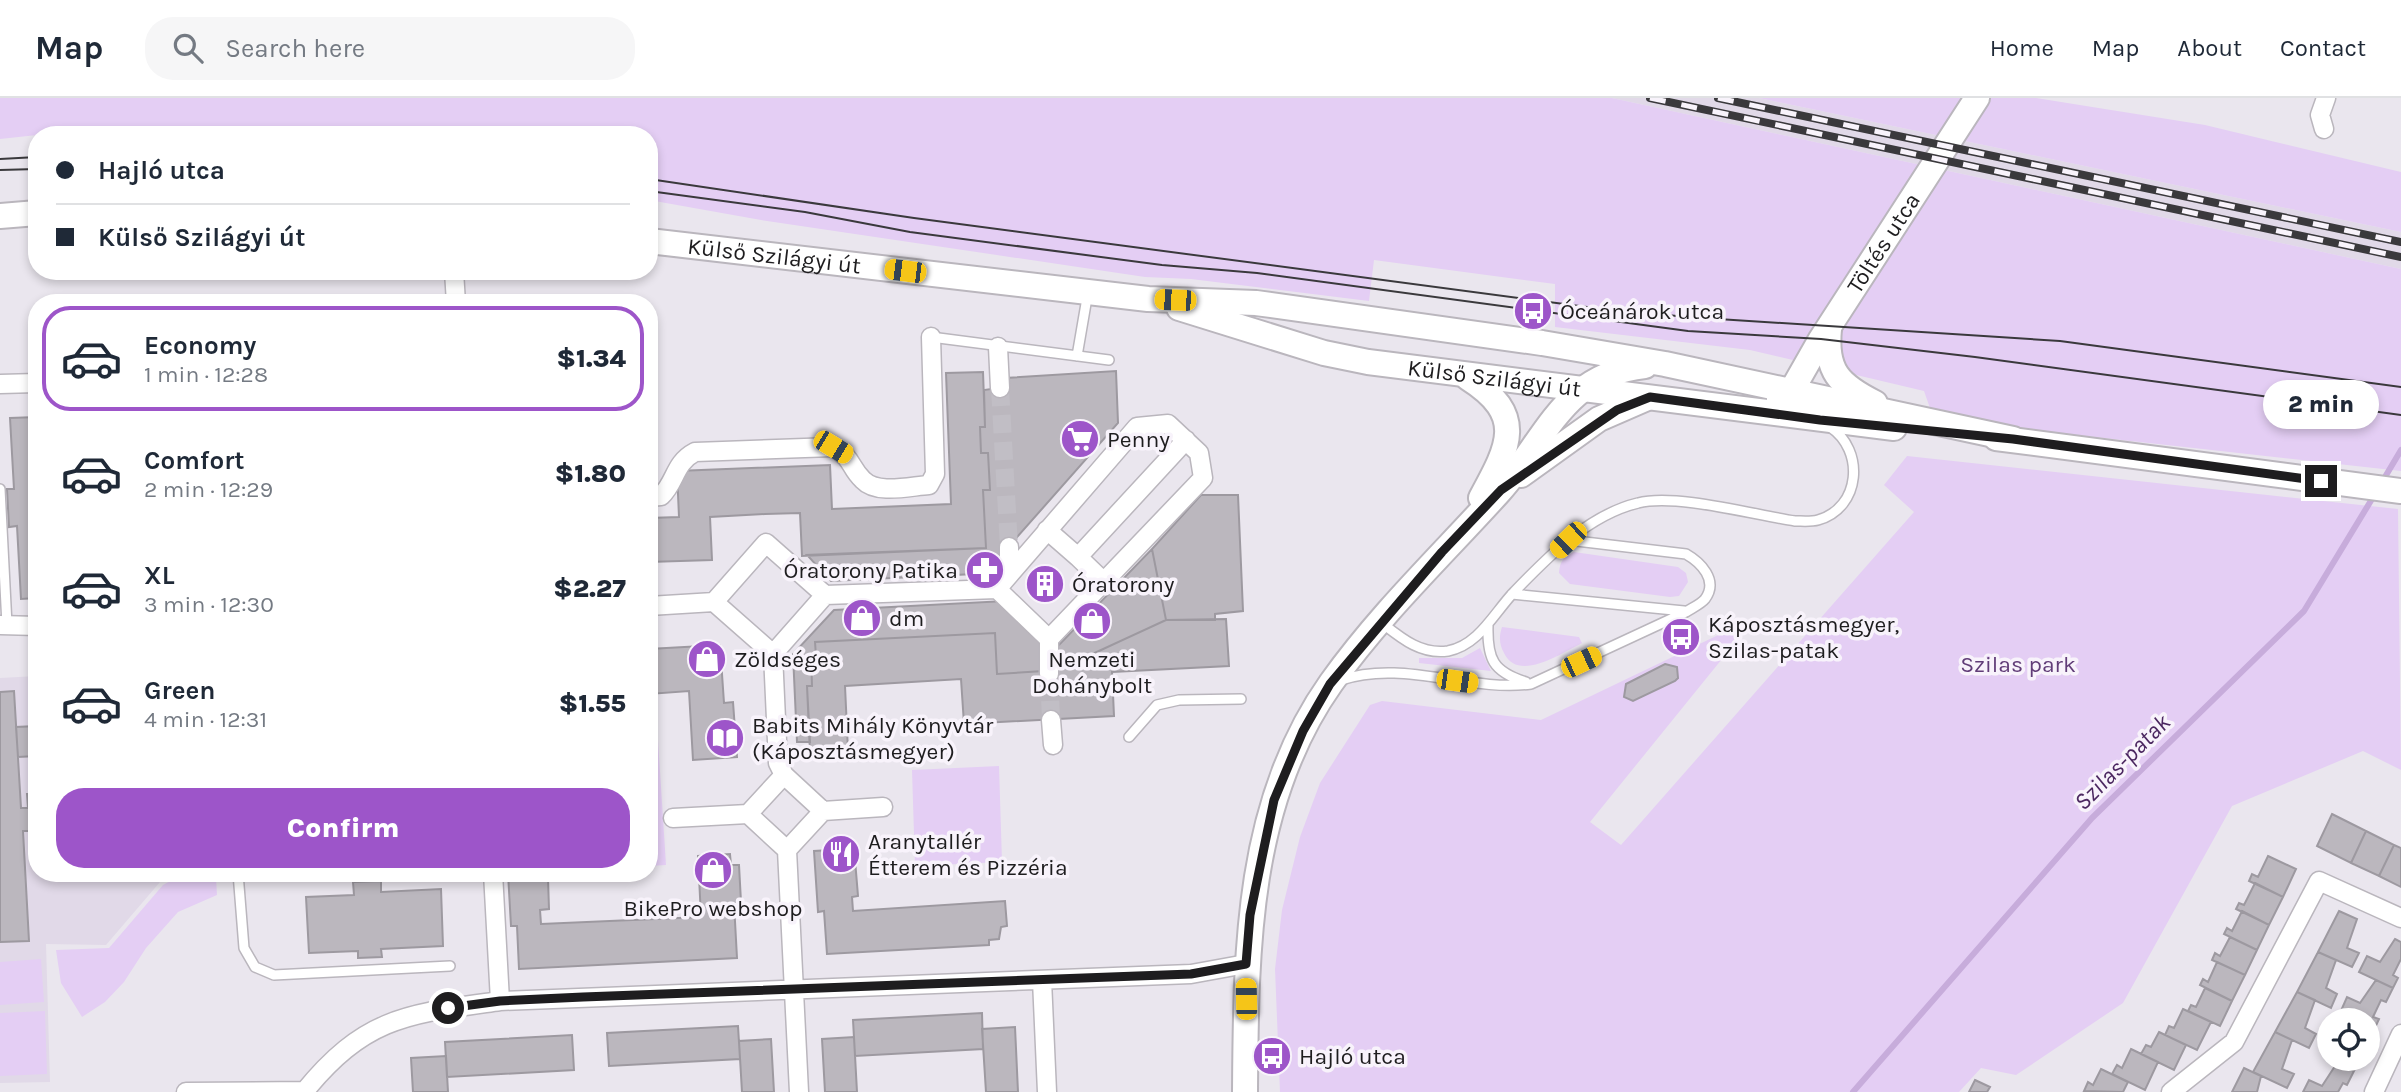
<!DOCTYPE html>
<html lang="en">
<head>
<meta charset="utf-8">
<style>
	body { margin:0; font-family:Karla,sans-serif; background:#f6f6f7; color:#1f2937; height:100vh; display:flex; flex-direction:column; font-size:26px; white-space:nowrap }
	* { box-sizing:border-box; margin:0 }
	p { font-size:23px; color:#747a83 }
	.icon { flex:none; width:38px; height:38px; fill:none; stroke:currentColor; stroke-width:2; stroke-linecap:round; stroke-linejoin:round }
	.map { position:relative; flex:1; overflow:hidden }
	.sheet { position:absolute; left:28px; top:196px; width:630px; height:588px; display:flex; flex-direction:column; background:#fff; border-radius:28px; box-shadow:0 4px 10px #0003 }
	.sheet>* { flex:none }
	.banner { position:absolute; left:28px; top:28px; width:630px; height:154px; border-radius:28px; box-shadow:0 4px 10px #0003; display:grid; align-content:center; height:154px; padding:0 28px; background:#fff }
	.tools { position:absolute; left:2317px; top:910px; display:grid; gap:14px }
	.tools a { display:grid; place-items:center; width:63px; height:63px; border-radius:50%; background:#fff; box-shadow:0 4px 10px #0003; font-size:35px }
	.end { position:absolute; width:32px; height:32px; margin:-16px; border:9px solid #1e1d1f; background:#fff; box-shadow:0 0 0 4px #fff }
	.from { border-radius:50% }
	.bubble { position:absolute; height:49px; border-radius:24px; background:#fff; box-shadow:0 4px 10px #0003; font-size:23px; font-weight:800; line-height:49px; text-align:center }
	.car { position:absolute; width:21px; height:42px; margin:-21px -10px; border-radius:9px; box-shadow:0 0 5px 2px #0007; background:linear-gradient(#f5c518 24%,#345 0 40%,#f5c518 0 76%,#345 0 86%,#f5c518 0) }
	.banner b { display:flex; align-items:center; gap:24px; height:66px; font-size:26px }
	.banner b+b { border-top:2px solid #e0e1e3 }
	.banner i { width:18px; height:18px; background:#1f2937 }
	ul { padding:12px 0 0; list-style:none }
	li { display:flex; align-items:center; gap:21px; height:105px; margin:0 14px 10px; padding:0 14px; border:4px solid transparent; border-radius:28px }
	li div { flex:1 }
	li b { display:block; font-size:26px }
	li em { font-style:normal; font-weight:800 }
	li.current { border-color:#9d55c9 }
	li>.icon { width:63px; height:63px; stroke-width:1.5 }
	.action { display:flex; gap:14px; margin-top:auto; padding:14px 28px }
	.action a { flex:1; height:80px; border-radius:28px; background:#9d55c9; color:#fff; font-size:28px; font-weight:800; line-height:80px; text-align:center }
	header { display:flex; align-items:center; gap:42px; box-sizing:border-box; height:98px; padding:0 35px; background:#fff; border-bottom:2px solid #e0e1e3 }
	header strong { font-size:33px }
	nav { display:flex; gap:38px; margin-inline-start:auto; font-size:24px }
	.search { width:490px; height:63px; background:#f6f6f7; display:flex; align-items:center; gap:18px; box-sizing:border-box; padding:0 24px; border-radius:28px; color:#747a83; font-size:26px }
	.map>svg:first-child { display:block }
	.built { fill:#e1d9e8 }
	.green { fill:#e4cef4 }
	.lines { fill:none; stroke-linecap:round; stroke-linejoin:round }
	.stream { stroke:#c7acdb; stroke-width:6 }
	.building { fill:#bbb7be; stroke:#9d99a0; stroke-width:2 }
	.street-tunnel { stroke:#c1bec5; stroke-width:18; stroke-dasharray:18 9; stroke-linecap:butt }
	.lane-casing { stroke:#bab6bd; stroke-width:12 }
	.street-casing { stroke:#bab6bd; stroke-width:21 }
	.secondary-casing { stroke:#bab6bd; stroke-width:28 }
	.lane { stroke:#fff; stroke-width:9 }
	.street { stroke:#fff; stroke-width:18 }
	.secondary { stroke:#fff; stroke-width:24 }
	.tram { stroke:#3a393c; stroke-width:2 }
	.rail-casing { stroke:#3a393c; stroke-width:8 }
	.rail { stroke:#f8f3fb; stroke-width:5; stroke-dasharray:16; stroke-linecap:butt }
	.route { stroke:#1e1d1f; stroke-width:9 }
	.labels { text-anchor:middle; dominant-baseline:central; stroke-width:7; stroke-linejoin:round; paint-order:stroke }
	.street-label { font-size:23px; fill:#1e1d1f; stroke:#f8f3fb }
	.poi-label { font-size:23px; fill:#1e1d1f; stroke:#f8f3fb; text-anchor:start }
	.park-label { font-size:23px; fill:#613d78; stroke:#f8f3fb }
	.water-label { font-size:24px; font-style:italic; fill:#4b2760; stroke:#f8f3fb }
</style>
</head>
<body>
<header>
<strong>Map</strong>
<div class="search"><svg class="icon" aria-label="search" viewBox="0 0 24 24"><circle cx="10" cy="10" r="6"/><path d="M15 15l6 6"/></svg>Search here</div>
<nav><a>Home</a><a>Map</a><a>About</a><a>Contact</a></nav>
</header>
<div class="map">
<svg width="2401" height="994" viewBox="0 0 2401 994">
	<rect width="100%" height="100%" fill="#eae6ee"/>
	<path class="built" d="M 1612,0 L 1759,0 L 2401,134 L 2401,171 Z
		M 37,578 L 37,775 L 216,776 L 175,776 L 160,784 L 106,847 L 46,846 L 50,984 L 0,985 L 0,580 Z"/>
	<path class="green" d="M 0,0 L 1612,0 L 2401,171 L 2401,373 L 1959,324 L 1931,313 L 1924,293 L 1750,252 L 1555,229 L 1555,186 L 1374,162 L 1369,203 L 1191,181 L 1145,179 L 761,122 L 649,102 L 649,37 L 37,37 L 0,41 Z
		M 1759,0 L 2036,0 L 2205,27 L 2401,74 L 2401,134 Z
		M 1907,358 L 2398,411 L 2401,672 L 2363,653 L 2232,708 L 2123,905 L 2016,977 L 1981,970 L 1959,994 L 1280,994 L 1275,871 L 1282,812 L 1300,739 L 1320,685 L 1370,607 L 1382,603 L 1541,622 L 1737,528 L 1743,535 L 1590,724 L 1621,747 L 1914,414 L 1884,387 Z
		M 1574,454 L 1678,469 L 1686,475 L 1688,484 L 1679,498 L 1670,499 L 1570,486 L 1559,475 C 1560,463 1563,459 1574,454 Z
		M 1502,529 L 1579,539 L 1582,545 C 1562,555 1518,585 1504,555 C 1499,546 1499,538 1502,529 Z
		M 1480,550 L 1491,573 L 1419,565 L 1419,560 L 1462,560 Z
		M 649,642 L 658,642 L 666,767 L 649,768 Z
		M 999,668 L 1002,764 L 915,768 L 912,672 Z
		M 176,780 L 216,780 L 217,797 L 178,814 L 146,850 L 124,884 L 105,904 L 82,919 L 61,885 L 56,852 L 109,850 L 163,787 Z
		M 41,861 L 44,904 L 0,907 L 0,864 Z
		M 45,913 L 47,976 L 0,978 L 0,915 Z"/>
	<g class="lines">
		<path class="stream" d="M 2382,384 L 2401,352
			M 1853,994 L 2092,720 L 2304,513 L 2375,396"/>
	</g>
	<path class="building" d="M 1116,273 L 1118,325 L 995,464 L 995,475 L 831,483 L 807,457 L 986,450 L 983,392 L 990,392 L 988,355 L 981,355 L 980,329 L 985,329 L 984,292 L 1005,289 L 1005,280 Z
		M 983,274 L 985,329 L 980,329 L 981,355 L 988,355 L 990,392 L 983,392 L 986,450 L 802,458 L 800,415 L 765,416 L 710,419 L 712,462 L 649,464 L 649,420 L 679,419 L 677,373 L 830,367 L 832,411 L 951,406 L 946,275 Z
		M 37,319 L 37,500 L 21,501 L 17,428 L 9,429 L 7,391 L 14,391 L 10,320 Z
		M 1201,397 L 1238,397 L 1243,513 L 1215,516 L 1215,522 L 1166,522 L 1152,451 Z
		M 1152,451 L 1166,522 L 1056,573 L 1054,552 Z
		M 1057,473 L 1058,497 L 1034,499 L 1032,474 Z
		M 1005,503 L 1005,511 L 1033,538 L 1040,539 L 1043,573 L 997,576 L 995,535 L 815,544 L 816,558 L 811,558 L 812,588 L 807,588 L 810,644 L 797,644 L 793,556 L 834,512 Z
		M 1226,521 L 1229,568 L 1112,574 L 1114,618 L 964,626 L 961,581 L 845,588 L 848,653 L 810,655 L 807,588 L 812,588 L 811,558 L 816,558 L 815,544 L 995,535 L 997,576 L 1043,573 L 1049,576 L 1166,522 Z
		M 720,547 L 724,605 L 733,604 L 737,659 L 693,662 L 689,593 L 649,596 L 649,551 Z
		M 1665,566 L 1677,569 L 1678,580 L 1675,583 L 1633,603 L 1624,599 L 1626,586 Z
		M 34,579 L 37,579 L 37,658 L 18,659 L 16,629 L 37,628 Z
		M 14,593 L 21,710 L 28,710 L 27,696 L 37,696 L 37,745 L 30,746 L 29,733 L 23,733 L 29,843 L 0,844 L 0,594 Z
		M 2332,716 L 2366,733 L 2351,765 L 2317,748 Z
		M 2366,733 L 2394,747 L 2379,778 L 2351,765 Z
		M 2394,747 L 2401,750 L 2401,789 L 2379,778 Z
		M 848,751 L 849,763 L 855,762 L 858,798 L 852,799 L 853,813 L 1005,803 L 1007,828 L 1001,829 L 999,841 L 989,842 L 989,847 L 827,856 L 824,813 L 818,814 L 814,753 Z
		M 730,756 L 731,767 L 739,767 L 741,804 L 734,805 L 737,860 L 519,871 L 517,828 L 511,828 L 508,775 L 539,775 L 539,781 L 548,780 L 549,811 L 540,812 L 541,826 L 701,819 L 698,758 Z
		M 2268,758 L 2296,771 L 2283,799 L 2249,783 L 2252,776 L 2258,779 Z
		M 381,783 L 381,794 L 441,791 L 443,848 L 381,851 L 382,859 L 358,860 L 358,853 L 309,855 L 306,799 L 354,797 L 353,784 Z
		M 2255,785 L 2283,799 L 2269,827 L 2236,811 L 2239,805 L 2244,807 Z
		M 2242,813 L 2269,827 L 2257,852 L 2224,836 L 2227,830 L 2232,833 Z
		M 2339,813 L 2357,821 L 2347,850 L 2359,855 L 2352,869 L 2318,854 Z
		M 2230,839 L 2257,852 L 2245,877 L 2212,862 L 2215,855 L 2220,858 Z
		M 2395,841 L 2401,844 L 2401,861 L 2393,877 L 2398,880 L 2393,890 L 2359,874 L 2367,858 L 2380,864 Z
		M 2318,854 L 2336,862 L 2326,890 L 2337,896 L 2331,910 L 2297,894 Z
		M 2217,864 L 2245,877 L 2232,903 L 2200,887 L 2203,881 L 2208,884 Z
		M 2376,882 L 2393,890 L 2386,904 L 2381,902 L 2373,919 L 2379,921 L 2374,932 L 2368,929 L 2368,922 L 2355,922 L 2340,915 L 2347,899 L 2360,905 Z
		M 2205,890 L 2232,903 L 2220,928 L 2188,913 L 2191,907 L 2196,909 Z
		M 2297,894 L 2315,902 L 2305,930 L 2316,936 L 2309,950 L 2275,934 Z
		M 2183,911 L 2211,924 L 2197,952 L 2165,937 L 2169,928 L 2174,930 Z
		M 982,915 L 983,951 L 855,958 L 853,922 Z
		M 738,928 L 740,961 L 609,968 L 607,935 Z
		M 1015,929 L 1018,994 L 986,994 L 982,931 Z
		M 2159,934 L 2186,947 L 2174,972 L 2141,956 L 2146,947 L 2151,949 Z
		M 2275,934 L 2292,942 L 2282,971 L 2294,976 L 2287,990 L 2253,974 Z
		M 572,937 L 574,972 L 447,979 L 445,944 Z
		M 854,939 L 857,994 L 825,994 L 822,941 Z
		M 771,941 L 774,994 L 742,994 L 739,943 Z
		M 2131,951 L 2158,964 L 2145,992 L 2112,976 L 2117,967 L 2122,970 Z
		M 446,958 L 448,994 L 413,994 L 411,960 Z
		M 2329,961 L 2356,961 L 2359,963 L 2354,973 Z
		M 2337,965 L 2354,973 L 2347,987 L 2343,985 L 2338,994 L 2303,994 L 2309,982 L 2322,988 Z
		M 2244,970 L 2261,978 L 2257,994 L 2232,994 Z
		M 2101,971 L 2128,984 L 2123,994 L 2084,993 L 2088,984 L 2093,987 Z
		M 1975,982 L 1990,989 L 1987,994 L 1969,994 Z"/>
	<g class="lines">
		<path class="street-tunnel" d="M 1000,290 L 1009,449
			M 1049,576 L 1051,622"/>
		<g class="lane-casing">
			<path id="lane" d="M 931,239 L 1109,262
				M 1077,258 L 1088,194
				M 0,391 L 7,527
				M 1512,496 L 1684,513
				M 1382,525 C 1401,540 1421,557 1448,553 C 1479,547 1494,515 1514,494 C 1548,459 1588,417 1638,405 C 1675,395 1755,417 1795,423 C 1802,423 1811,424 1818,422 C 1861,410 1865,352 1830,329
				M 1488,527 C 1487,561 1493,574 1526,584
				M 1341,582 C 1403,561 1467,594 1531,586 L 1686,514 C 1692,510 1701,506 1705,501 C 1719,482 1700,464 1686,456 L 1568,442
				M 1129,639 L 1157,607 L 1179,602 L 1241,601
				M 238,775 L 244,850 L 255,869 L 274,877 L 450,868"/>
		</g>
		<g class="street-casing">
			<path id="street" d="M 2324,31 L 2320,17 L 2326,0
				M 454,173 L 456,205
				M 998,249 L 1000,290
				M 0,286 L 37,285
				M 1168,326 L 1199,355 L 1203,380 L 1049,541 L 997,491 L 1137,329 Z
				M 649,399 L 661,398 C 676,384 674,365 695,354 L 833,349 C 854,361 849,369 863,382 C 877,397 911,388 929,387 L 935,376 L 931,239
				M 1047,432 L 1078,459
				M 1009,449 L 1009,476
				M 1104,484 L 1078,459 L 1186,342
				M 825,497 L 997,491
				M 649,508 L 714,504
				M 0,527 L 37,528
				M 1049,541 L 1049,576
				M 773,556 L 714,504 L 766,445 L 825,497 L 773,556 L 778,665 L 784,677
				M 1051,622 L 1053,647
				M 784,677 L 823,713 L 787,752 L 748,716 Z
				M 823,713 L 883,709
				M 673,720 L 748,716
				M 787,752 L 799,994
				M 493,775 L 500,903
				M 1042,882 L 1047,994
				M 186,994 L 305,993
				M 304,994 C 366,918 408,916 500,903 L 1191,876 L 1246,866
				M 2171,994 L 2234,944 L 2319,783 L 2401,820
				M 2374,994 L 2401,936"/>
		</g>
		<g class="secondary-casing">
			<g id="secondary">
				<path d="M 0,118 L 37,115"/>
				<path id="s1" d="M 649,143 L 1148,201 L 1256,205 L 1542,245 L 1665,266 L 2013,341"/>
				<path id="s2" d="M 1179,210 L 1324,255 L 1368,264 L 1894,330"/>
				<path d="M 1829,231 C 1825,273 1839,287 1875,305"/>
				<path d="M 1468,280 C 1526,317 1510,347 1481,400"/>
				<path id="s3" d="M 1779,301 L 1792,292 L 1821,241 L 1977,0"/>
				<path d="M 1996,340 L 2401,393"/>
				<path d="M 1521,377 L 1599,321 L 1645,301"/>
				<path d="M 1245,994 C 1246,854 1246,705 1331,585 C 1380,516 1442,457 1499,394 C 1547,341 1563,276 1645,268"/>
			</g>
		</g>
		<use href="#lane" class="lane"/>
		<use href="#street" class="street"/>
		<use href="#secondary" class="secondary"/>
		<path class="tram" d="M 0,61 L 37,59
			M 0,72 L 37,71
			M 649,81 L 914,120 L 1587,209 L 1687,219 L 2060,243 L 2401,289
			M 649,93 L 805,114 L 910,134 L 1162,167 L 1257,175 L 1688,233 L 1821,241 L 1975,259 L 2401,317"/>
		<g class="rail-casing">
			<path id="rail" d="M 1650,0 L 2401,159
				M 1718,0 L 2401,144"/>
		</g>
		<use href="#rail" class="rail"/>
	</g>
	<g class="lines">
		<path class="route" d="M 448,910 L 500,903 L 583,899 L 1191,876 L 1246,866 L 1250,817 L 1274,702 L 1303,633 L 1330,586 L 1442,454 L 1501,392 L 1617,312 L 1650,299 L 1820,322 L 2013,341 L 2321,383"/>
	</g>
	<defs>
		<g id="bus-disc" transform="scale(2.0125)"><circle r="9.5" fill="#9d55c9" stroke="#f8f3fb"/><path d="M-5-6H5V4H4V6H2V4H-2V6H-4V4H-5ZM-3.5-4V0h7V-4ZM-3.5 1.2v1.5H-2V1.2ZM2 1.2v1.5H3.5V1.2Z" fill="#fff"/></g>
		<g id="supermarket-disc" transform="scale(2.0125)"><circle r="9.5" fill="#9d55c9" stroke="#f8f3fb"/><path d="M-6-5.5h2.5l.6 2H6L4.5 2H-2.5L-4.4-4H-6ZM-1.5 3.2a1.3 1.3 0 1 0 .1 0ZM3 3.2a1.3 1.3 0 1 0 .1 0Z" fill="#fff"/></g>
		<g id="pharmacy-disc" transform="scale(2.0125)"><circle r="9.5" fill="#9d55c9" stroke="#f8f3fb"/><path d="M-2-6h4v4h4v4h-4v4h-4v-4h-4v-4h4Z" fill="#fff"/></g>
		<g id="building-disc" transform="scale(2.0125)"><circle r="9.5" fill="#9d55c9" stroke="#f8f3fb"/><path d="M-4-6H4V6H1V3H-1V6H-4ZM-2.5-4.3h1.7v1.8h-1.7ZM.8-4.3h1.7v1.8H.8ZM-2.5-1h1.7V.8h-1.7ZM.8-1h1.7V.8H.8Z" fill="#fff"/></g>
		<g id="shop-disc" transform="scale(2.0125)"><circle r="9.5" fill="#9d55c9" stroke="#f8f3fb"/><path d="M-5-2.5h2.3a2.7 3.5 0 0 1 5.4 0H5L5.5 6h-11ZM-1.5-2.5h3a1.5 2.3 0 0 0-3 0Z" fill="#fff"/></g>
		<g id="library-disc" transform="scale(2.0125)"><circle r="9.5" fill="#9d55c9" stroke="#f8f3fb"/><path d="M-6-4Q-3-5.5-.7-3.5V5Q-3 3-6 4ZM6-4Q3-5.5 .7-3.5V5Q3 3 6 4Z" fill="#fff"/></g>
		<g id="restaurant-disc" transform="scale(2.0125)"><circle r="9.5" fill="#9d55c9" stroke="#f8f3fb"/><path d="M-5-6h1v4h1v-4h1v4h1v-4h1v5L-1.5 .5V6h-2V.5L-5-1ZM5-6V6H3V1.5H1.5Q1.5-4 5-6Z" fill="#fff"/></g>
	</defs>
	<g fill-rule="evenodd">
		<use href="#bus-disc" x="1533" y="213"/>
		<use href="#supermarket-disc" x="1080" y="341"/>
		<use href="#pharmacy-disc" x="985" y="472"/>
		<use href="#building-disc" x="1045" y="486"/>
		<use href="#shop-disc" x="862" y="520"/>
		<use href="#shop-disc" x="1092" y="523"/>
		<use href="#bus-disc" x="1681" y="539"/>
		<use href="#shop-disc" x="707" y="561"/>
		<use href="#library-disc" x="725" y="640"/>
		<use href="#restaurant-disc" x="841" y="756"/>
		<use href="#shop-disc" x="713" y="772"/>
		<use href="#bus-disc" x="1272" y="958"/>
	</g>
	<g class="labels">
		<g class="street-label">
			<text stroke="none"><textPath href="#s3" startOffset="189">Töltés utca</textPath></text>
			<text stroke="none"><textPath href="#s1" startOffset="126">Külső Szilágyi út</textPath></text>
			<text stroke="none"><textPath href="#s2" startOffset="324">Külső Szilágyi út</textPath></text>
		</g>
		<g class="poi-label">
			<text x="1560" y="213">Óceánárok utca</text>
			<text x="1107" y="341">Penny</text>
			<text x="958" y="472" text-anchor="end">Óratorony Patika</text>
			<text x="1072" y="486">Óratorony</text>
			<text x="889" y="520">dm</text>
			<text x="1708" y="526">Káposztásmegyer,<tspan x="1708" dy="26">Szilas-patak</tspan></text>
			<text x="734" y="561">Zöldséges</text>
			<text x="1092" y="561" text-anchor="middle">Nemzeti<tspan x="1092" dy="26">Dohánybolt</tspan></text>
			<text x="752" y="627">Babits Mihály Könyvtár<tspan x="752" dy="26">(Káposztásmegyer)</tspan></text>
			<text x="868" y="743">Aranytallér<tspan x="868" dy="26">Étterem és Pizzéria</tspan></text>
			<text x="713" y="810" text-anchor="middle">BikePro webshop</text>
			<text x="1299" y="958">Hajló utca</text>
		</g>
		<g class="park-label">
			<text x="2018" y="566">Szilas park</text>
		</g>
		<g class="water-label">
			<text transform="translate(2122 664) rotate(-45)">Szilas-patak</text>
		</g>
	</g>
</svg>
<div class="tools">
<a><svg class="icon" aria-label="locate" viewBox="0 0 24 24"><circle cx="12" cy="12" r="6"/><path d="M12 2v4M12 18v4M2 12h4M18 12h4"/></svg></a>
</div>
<i class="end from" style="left:448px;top:910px"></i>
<i class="end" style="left:2321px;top:383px"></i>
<div class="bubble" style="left:2263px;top:282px;width:116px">2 min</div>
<i class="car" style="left:905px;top:173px;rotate:277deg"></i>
<i class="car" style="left:1175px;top:202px;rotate:272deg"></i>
<i class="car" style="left:833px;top:349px;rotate:121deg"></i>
<i class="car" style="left:1568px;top:442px;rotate:226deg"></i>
<i class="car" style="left:1581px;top:564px;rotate:65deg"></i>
<i class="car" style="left:1457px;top:583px;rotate:98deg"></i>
<i class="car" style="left:1246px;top:901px;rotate:359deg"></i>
<div class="banner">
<b><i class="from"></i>Hajló utca</b>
<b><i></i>Külső Szilágyi út</b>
</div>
<section class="sheet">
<ul>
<li class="current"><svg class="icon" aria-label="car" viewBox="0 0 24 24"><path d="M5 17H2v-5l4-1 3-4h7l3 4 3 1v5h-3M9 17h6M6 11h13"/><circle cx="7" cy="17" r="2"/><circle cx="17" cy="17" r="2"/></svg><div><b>Economy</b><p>1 min · 12:28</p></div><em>$1.34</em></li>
<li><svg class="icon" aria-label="car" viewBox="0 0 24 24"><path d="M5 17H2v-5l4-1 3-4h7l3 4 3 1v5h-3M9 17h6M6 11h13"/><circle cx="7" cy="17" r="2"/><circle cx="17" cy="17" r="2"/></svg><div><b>Comfort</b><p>2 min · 12:29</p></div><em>$1.80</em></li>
<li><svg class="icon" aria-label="car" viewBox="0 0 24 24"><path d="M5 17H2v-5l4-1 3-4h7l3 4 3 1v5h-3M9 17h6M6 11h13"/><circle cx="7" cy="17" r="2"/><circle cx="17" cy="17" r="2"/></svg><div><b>XL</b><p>3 min · 12:30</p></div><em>$2.27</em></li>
<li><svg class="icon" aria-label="car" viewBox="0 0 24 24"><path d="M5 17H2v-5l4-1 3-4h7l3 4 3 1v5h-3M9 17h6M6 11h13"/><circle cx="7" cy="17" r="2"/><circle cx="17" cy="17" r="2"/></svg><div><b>Green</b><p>4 min · 12:31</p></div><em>$1.55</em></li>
</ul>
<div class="action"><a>Confirm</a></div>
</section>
</div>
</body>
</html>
